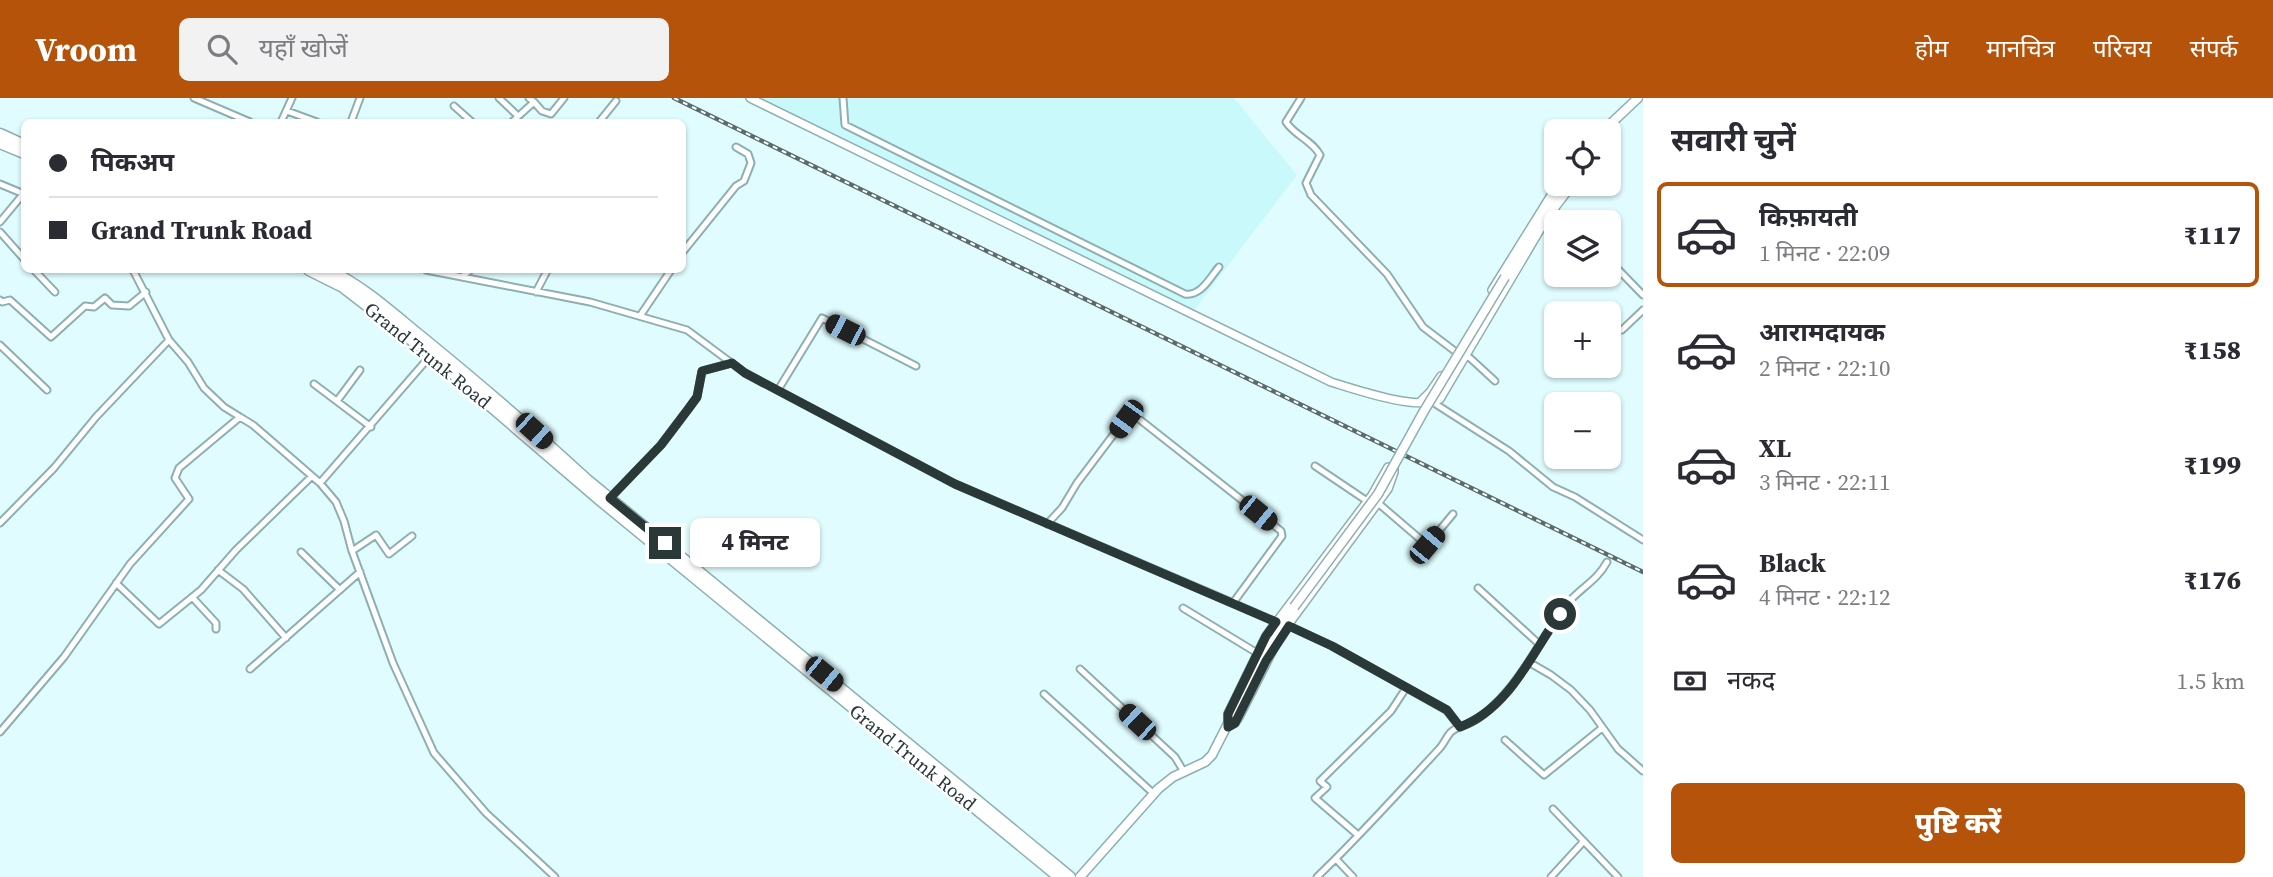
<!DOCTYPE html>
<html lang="hi">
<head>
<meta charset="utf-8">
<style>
	body { margin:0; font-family:"Source Serif 4","Noto Sans Devanagari",serif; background:#f2f2f3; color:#2b2b33; height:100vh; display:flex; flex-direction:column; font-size:26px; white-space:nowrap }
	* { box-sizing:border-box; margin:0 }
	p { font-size:23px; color:#7c7c81 }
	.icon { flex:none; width:38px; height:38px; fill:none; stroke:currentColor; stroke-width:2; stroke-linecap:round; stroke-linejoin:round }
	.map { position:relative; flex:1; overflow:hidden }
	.drawer { display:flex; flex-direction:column; background:#fff; width:630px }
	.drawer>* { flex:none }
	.top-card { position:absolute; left:21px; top:21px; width:665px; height:154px; border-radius:10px; box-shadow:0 2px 5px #0004; display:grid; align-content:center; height:154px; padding:0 28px; background:#fff }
	.tools { position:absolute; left:1544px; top:21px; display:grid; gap:14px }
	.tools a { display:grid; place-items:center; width:77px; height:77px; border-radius:10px; background:#fff; box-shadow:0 2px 5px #0004; font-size:35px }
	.end { position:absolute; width:32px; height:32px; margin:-16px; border:9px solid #2a3838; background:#fff; box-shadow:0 0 0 4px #fff }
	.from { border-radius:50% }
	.bubble { position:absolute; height:49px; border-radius:10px; background:#fff; box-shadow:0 2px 5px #0004; font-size:23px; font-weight:800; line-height:49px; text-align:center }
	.car { position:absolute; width:21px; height:42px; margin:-21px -10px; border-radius:9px; box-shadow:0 0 5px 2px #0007; background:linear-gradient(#222 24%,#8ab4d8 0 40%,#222 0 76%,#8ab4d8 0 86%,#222 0) }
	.top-card b { display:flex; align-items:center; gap:24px; height:66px; font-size:26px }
	.top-card b+b { border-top:2px solid #e1e1e2 }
	.top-card i { width:18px; height:18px; background:#2b2b33 }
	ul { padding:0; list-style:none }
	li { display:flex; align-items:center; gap:21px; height:105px; margin:0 14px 10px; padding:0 14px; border:4px solid transparent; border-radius:10px }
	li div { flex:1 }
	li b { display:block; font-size:26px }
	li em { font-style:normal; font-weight:800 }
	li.selected { border-color:#b45309 }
	li>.icon { width:63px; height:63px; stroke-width:1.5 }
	h2 { padding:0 28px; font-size:32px; line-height:84px }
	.pay { display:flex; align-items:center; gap:18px; height:77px; padding:0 28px; font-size:26px }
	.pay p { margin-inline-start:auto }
	.button { display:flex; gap:14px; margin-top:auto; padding:14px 28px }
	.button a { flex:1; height:80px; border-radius:10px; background:#b45309; color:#fff; font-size:28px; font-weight:800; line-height:80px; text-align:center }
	header { display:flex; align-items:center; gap:42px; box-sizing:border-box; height:98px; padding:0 35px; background:#b45309; color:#fff }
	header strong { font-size:33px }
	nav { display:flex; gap:38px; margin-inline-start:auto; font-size:24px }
	.search { width:490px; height:63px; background:#f2f2f3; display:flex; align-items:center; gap:18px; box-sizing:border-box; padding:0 24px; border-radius:10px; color:#7c7c81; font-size:26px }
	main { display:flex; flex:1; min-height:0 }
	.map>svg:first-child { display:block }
	.built { fill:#caf9fb }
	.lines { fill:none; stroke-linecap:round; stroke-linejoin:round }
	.street-casing { stroke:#8dafb1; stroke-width:9 }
	.secondary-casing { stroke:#8dafb1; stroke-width:10 }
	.primary-casing { stroke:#8dafb1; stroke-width:11 }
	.highway-casing { stroke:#8dafb1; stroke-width:13 }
	.street { stroke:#fff; stroke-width:5 }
	.secondary { stroke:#fff; stroke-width:7 }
	.primary { stroke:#fff; stroke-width:8 }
	.highway { stroke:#fff; stroke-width:10 }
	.rail-casing { stroke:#596b6b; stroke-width:4.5 }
	.rail { stroke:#fff; stroke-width:2; stroke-dasharray:5; stroke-linecap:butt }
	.primary-bridge-casing { stroke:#8dafb1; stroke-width:11; stroke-linecap:butt }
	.primary-bridge { stroke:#fff; stroke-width:8 }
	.route { stroke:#2a3838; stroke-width:9 }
	.labels { text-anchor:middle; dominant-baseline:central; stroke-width:5; stroke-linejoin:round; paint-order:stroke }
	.street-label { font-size:19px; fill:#2a3838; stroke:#fff }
</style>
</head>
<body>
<header>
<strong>Vroom</strong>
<div class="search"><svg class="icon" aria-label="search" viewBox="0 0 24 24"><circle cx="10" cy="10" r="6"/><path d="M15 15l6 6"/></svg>यहाँ खोजें</div>
<nav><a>होम</a><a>मानचित्र</a><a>परिचय</a><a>संपर्क</a></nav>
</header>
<main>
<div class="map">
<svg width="1643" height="779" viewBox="0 0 1643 779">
	<rect width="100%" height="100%" fill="#e0fcfe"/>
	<path class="built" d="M 757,0 L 1234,0 L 1297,77 L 1192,215 Z"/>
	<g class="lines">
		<g class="street-casing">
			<path id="street" d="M 194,0 L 250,24
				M 499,0 L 518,18
				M 843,0 L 845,27 L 1185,196 C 1201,198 1209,181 1219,169
				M 1301,0 L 1286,24 C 1295,38 1312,42 1320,57 L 1306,85 L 1311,97 L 1387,176 L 1423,229 L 1456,254 L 1470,260 L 1495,283
				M 534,4 L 542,13 L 551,16 L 564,0
				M 454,8 L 472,24
				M 287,13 L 317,24
				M 281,24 L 292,0
				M 351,24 L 360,0
				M 512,24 L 534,4 L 529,0
				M 599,24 L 616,3
				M 0,86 L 24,96
				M 1553,112 L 1568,124
				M 0,124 L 24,95
				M 0,134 L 24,161
				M 682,155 L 736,88 L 744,83 L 751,65 L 748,56 L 736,49
				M 1608,161 L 1643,197
				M 34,172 L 55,194
				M 133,172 L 169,242 L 188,264 L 204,290 L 224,309 L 240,319
				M 426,172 L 590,204 L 687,232 L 745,275 L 955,386 L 1233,505
				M 462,179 L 470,172
				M 536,194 L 547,173 L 544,172
				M 0,202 L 2,204 L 10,202 L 51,239 L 85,208 L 94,209 L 105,200 L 112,207 L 129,208 L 146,194
				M 640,218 L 671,172
				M 1622,232 L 1643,212
				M 0,247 L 47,292
				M 314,286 L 371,329
				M 778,292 L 822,220 L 916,268
				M 337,303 L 360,272
				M 1434,305 L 1509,353 L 1553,389 L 1575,399 L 1643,442
				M 1315,368 L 1370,405
				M 320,385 L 431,257
				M 610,400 L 661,347 L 689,310 L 697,299 L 702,273 L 732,265
				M 1378,405 L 1427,447 L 1453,416
				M 0,425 L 54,370 L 96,319 L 169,242
				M 1047,426 L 1062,410 L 1077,385 L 1129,316 L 1134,317 L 1281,433 L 1282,438 L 1233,505 L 1276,524
				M 352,453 L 376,437 L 389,456 L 412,438
				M 301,454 L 340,492
				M 218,472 L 243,491 L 286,540
				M 116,485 L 159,526 L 201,492 L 236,452 L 312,378
				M 1478,490 L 1539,546
				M 192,499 L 216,525 L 216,531
				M 1183,510 L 1257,555
				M 1289,528 L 1332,548 L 1446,612 L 1460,629
				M 1530,562 L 1532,566 L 1551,577 L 1571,592 L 1590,612 L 1618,651 L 1643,673
				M 250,571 L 360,474
				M 1080,571 L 1175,659 L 1184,674
				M 1044,596 L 1154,696
				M 0,634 L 64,559 L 130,466 L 189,401 L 175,380 L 179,370 L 240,319 L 253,327 L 320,385 L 336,404 L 344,423 L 352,453 L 393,565 L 434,655 L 486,715 L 555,779
				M 1505,642 L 1544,677 L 1602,630
				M 1553,711 L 1618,779
				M 1358,737 L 1315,700 L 1327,689 L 1320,683 L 1391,613 L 1406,590
				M 1336,761 L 1353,779
				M 1317,779 C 1360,738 1399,694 1439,651 C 1444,646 1446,639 1451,634 C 1456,629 1464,628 1470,625 C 1478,621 1486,615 1492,609 C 1525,578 1540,541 1567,506 C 1580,490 1597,483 1607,464
				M 1551,779 L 1584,743"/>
		</g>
		<g class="secondary-casing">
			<path id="secondary" d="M 750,0 L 1331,284 C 1354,291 1420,314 1440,301 L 1547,120 L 1573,86
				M 1492,192 L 1558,86
				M 1420,304 L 1430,294 L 1441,278
				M 1388,369 L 1394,371 L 1394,374 L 1388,391 L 1280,538 L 1239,619 L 1235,625 L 1228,629 L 1228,616 L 1266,538 L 1372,397 Z"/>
		</g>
		<g class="primary-casing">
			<path id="primary" d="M 1603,33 L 1638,0
				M 1505,179 L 1532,134 L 1565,86
				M 1080,779 L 1158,691 L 1173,679 L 1205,664 L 1212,657 L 1268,547 L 1294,509"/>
		</g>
		<g class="highway-casing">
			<path id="highway" d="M 0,36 L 24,47
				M 0,45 L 24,55
				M 309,172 L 343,189 L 431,257 L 600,402 L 1059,779
				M 329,172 C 364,189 393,216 424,241 C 479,286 533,332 586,381 L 1070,779"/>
		</g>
		<use href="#street" class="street"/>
		<use href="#secondary" class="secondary"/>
		<use href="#primary" class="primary"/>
		<use href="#highway" class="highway"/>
		<g class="rail-casing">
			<path id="rail" d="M 674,0 L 1643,474"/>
		</g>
		<use href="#rail" class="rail"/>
		<g class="primary-bridge-casing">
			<path id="primary-bridge" d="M 1294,509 L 1378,396 L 1424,313 L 1505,179"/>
		</g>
		<use href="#primary-bridge" class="primary-bridge"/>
	</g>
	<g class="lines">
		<path class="route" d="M 665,445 L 610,400 L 661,347 L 689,310 L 697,299 L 702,273 L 732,265 L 745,275 L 955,386 L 1276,524 L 1266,538 L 1228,616 L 1228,629 L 1235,625 L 1266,563 L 1289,528 L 1332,548 L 1447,612 L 1460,629 C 1510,610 1531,556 1560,516"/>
	</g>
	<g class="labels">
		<g class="street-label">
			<text transform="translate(428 257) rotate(39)">Grand Trunk Road</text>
			<text transform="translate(913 659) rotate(39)">Grand Trunk Road</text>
		</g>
	</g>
</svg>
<div class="tools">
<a><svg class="icon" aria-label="locate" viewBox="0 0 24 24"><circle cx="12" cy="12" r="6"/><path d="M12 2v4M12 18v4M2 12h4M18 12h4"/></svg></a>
<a><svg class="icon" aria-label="layers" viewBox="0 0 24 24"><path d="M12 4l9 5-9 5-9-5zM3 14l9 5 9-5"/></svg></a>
<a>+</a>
<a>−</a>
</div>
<i class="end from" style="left:1560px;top:516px"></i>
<i class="end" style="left:665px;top:445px"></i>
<div class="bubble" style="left:690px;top:420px;width:130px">4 मिनट</div>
<i class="car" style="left:845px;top:232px;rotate:297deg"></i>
<i class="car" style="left:1126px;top:321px;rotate:216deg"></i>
<i class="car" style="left:534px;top:333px;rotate:132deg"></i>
<i class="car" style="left:1258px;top:415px;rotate:129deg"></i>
<i class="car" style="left:1427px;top:447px;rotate:40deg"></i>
<i class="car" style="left:824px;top:576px;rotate:129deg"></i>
<i class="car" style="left:1137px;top:624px;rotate:313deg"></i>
<div class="top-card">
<b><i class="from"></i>पिकअप</b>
<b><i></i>Grand Trunk Road</b>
</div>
</div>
<section class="drawer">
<h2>सवारी चुनें</h2>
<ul>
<li class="selected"><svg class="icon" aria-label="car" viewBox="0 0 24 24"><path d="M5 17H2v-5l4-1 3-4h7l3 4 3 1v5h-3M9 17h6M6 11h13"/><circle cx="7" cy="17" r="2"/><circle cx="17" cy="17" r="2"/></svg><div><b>किफ़ायती</b><p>1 मिनट · 22:09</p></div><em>₹117</em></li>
<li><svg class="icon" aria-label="car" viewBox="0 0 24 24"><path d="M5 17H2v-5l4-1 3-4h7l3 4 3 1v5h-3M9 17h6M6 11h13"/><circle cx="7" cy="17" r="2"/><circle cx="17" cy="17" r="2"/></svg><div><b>आरामदायक</b><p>2 मिनट · 22:10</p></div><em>₹158</em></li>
<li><svg class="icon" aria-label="car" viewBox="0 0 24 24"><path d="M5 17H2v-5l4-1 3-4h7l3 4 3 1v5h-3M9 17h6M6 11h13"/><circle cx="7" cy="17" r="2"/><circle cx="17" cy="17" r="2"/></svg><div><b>XL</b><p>3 मिनट · 22:11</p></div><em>₹199</em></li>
<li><svg class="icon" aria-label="car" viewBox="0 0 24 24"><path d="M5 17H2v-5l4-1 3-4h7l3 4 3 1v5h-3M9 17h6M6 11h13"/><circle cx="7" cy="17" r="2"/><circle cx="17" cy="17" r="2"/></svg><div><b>Black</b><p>4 मिनट · 22:12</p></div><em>₹176</em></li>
</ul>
<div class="pay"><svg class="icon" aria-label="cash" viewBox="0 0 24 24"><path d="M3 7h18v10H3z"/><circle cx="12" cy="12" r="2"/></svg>नकद<p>1.5 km</p></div>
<div class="button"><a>पुष्टि करें</a></div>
</section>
</main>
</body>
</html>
